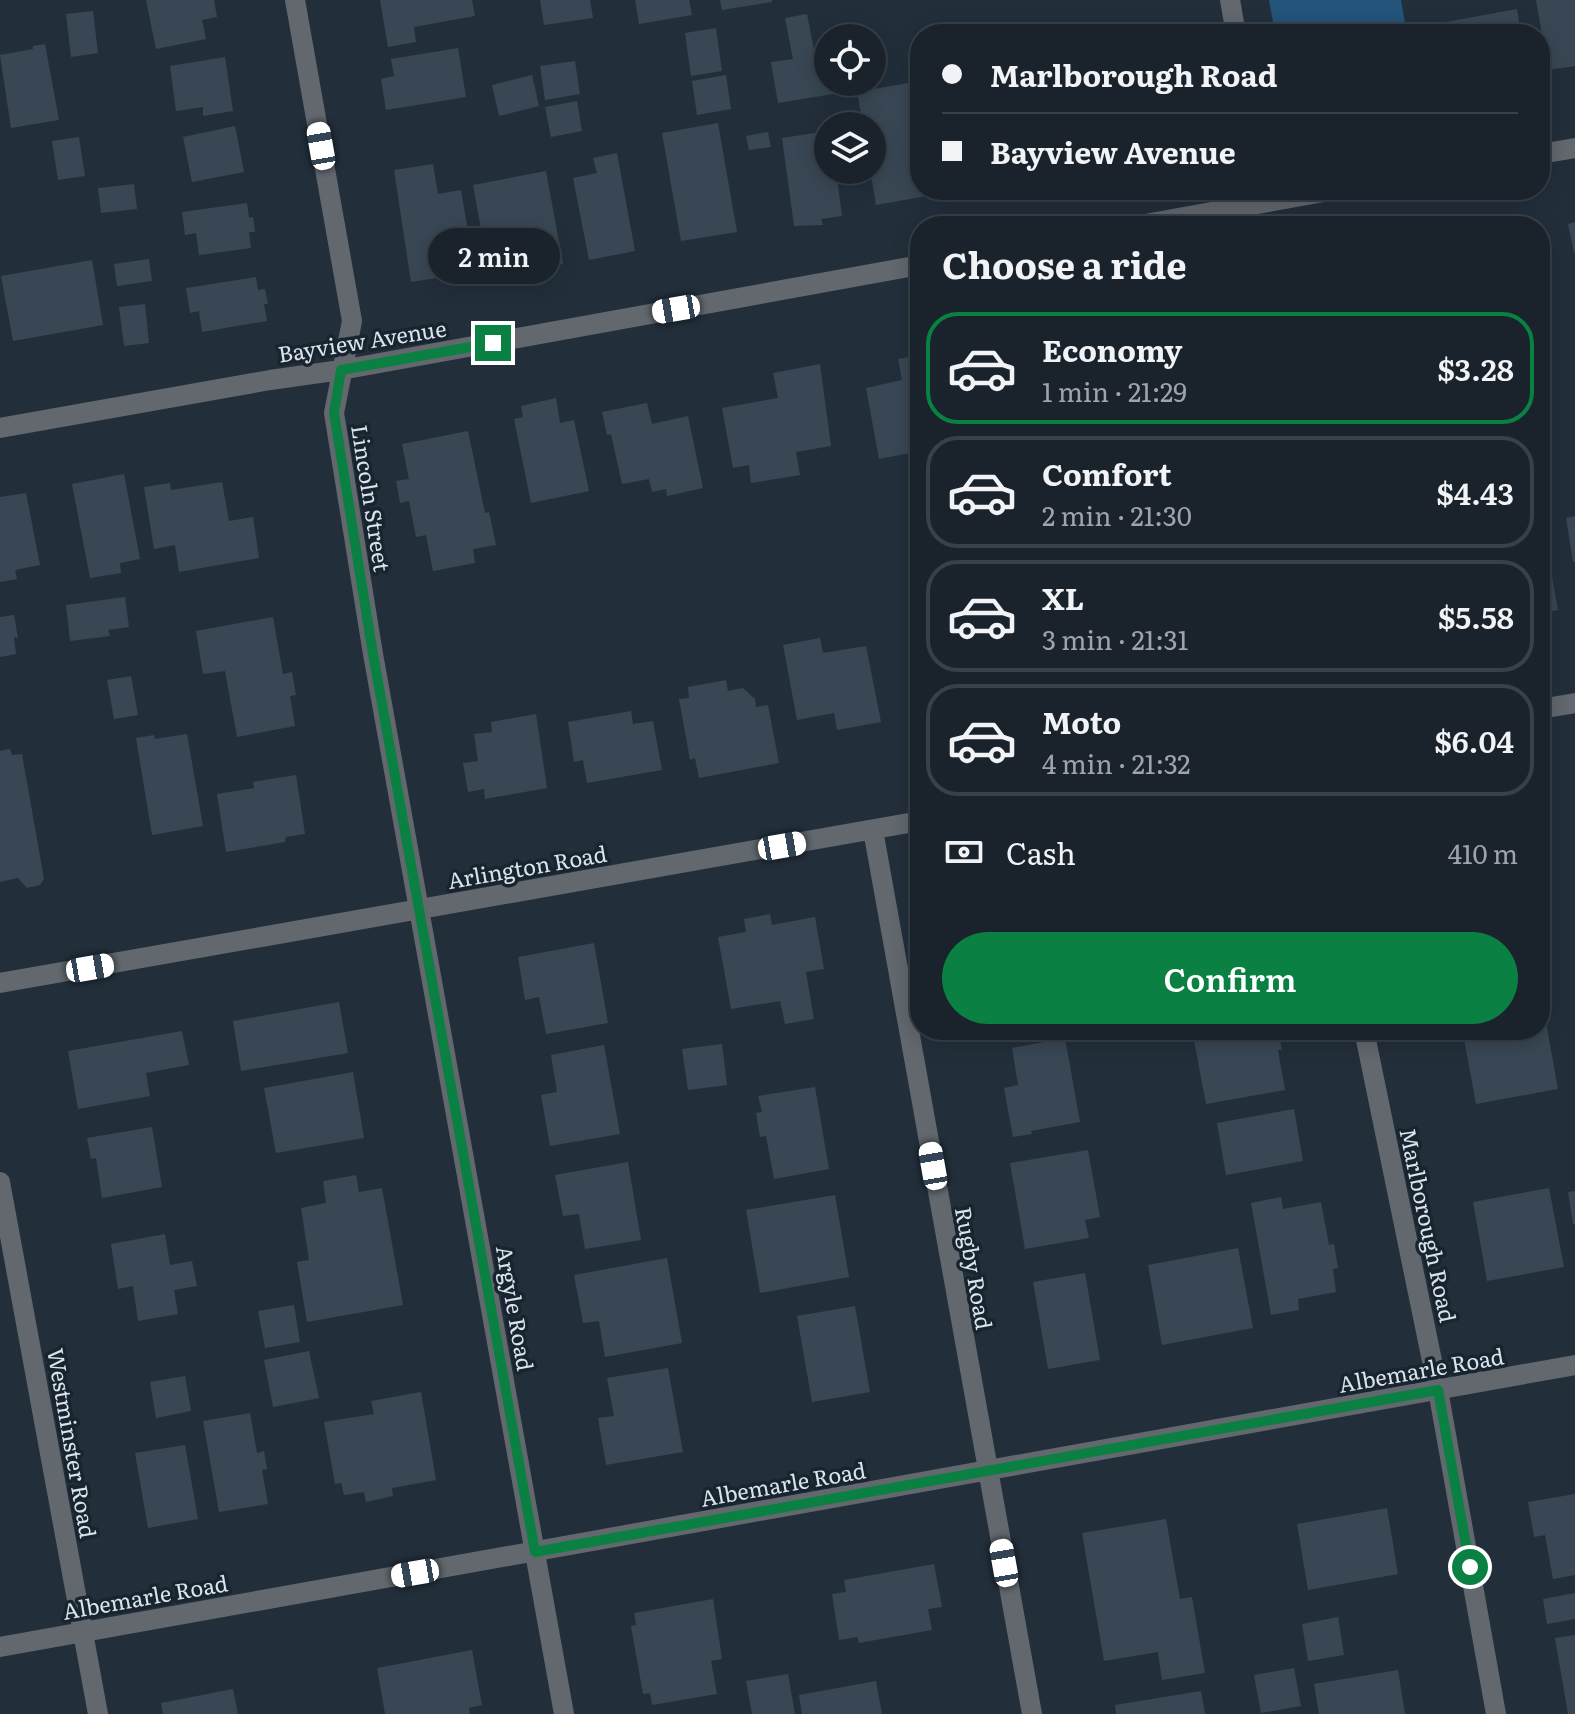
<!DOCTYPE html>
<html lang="en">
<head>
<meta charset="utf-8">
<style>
	body { margin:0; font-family:Literata,serif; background:#232b34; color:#f1f3f6; height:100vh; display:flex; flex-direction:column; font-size:30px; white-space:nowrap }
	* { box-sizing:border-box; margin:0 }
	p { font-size:26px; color:#9fa4a9 }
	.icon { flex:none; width:44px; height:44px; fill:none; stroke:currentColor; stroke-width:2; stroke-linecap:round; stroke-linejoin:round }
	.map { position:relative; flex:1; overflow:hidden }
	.side { position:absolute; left:910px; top:216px; width:640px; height:824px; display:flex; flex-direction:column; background:#1a232c; border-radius:32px; box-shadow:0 4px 20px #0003,0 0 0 2px #384048 }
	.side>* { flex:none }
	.banner { position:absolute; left:910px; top:24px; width:640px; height:176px; border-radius:32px; box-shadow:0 4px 20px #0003,0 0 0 2px #384048; display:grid; align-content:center; height:176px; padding:0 32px; background:#1a232c }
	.buttons { position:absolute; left:814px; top:24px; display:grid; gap:16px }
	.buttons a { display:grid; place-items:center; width:72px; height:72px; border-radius:50%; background:#1a232c; box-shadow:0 4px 20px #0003,0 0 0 2px #384048; font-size:40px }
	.end { position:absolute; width:36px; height:36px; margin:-18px; border:10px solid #0b8043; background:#fff; box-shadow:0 0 0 4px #fff }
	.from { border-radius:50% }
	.bubble { position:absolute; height:56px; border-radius:28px; background:#1a232c; box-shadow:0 4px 20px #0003,0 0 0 2px #384048; font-size:26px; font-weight:600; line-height:56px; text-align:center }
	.car { position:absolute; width:24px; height:48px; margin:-24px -12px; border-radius:10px; box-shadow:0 0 6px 2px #0007; background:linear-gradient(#fff 24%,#345 0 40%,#fff 0 76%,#345 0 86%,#fff 0) }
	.banner b { display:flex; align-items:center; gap:28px; height:76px; font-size:30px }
	.banner b+b { border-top:2px solid #384048 }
	.banner i { width:20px; height:20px; background:#f1f3f6 }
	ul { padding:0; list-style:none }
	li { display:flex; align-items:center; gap:24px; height:112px; margin:0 16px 12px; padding:0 16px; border:4px solid #384048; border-radius:32px }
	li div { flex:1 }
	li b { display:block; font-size:30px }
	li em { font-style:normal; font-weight:600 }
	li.selected { border-color:#0b8043 }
	li>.icon { width:72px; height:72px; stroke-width:1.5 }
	h2 { padding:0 32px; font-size:36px; line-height:96px }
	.pay { display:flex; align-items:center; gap:20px; height:88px; padding:0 32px; font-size:30px }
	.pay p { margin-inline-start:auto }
	.action { display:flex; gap:16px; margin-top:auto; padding:16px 32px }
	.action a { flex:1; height:92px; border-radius:48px; background:#0b8043; color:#fff; font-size:32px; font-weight:600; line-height:92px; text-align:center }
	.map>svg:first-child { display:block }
	.green { fill:#24547a }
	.building { fill:#394754 }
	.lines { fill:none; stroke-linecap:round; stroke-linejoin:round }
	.street { stroke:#62686e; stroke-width:20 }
	.route { stroke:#0b8043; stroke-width:10 }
	.labels { text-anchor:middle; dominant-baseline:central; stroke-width:7; stroke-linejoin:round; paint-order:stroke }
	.street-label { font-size:22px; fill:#dbe4eb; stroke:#182531 }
</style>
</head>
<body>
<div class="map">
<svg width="1575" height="1714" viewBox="0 0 1575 1714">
	<rect width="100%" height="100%" fill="#222f3b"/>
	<path class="green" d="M 1269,0 L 1401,0 L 1407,34 L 1275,34 Z"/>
	<path class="building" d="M 146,0 L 214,0 L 217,17 L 202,20 L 206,39 L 156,49 Z
		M 380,0 L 472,0 L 475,16 L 414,27 L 416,42 L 388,47 Z
		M 540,0 L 590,0 L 593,18 L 544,25 Z
		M 635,0 L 689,0 L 692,15 L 639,24 Z
		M 720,0 L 772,0 L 772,2 L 722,10 Z
		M 1536,0 L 1575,0 L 1575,66 L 1548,70 Z
		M 1517,9 L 1521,34 L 1426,34 L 1424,26 Z
		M 93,11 L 98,53 L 71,57 L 66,14 Z
		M 807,14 L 815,55 L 828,52 L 828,82 L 837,82 L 839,93 L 778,103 L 771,62 L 793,59 L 785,18 Z
		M 716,28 L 722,71 L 691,76 L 685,33 Z
		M 45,44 L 59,120 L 11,128 L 0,55 L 33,49 L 33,46 Z
		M 458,48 L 466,97 L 386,110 L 381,79 L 394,76 L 391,59 Z
		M 225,57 L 233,111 L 203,116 L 203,107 L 176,111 L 170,66 Z
		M 575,61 L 580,94 L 545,100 L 540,66 Z
		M 532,75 L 539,106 L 499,116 L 492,85 Z
		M 726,75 L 731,109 L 697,115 L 692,81 Z
		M 908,83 L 920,155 L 920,190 L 926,190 L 927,196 L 876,205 L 870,170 L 872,126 L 863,126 L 857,92 Z
		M 577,101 L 582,131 L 551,137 L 545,107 Z
		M 718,123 L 737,232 L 681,241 L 662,133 Z
		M 235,126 L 244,172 L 192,182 L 183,137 Z
		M 828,131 L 828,170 L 836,170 L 842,216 L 821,219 L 823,225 L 794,226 L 782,138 Z
		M 768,132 L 771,147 L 749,150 L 746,136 Z
		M 79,137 L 85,176 L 58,180 L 52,141 Z
		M 617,153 L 635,251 L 589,260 L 573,178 L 597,173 L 593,158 Z
		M 433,164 L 438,194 L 461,190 L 475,272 L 411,282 L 394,170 Z
		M 546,171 L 563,264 L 514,273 L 510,253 L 486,257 L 473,185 Z
		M 134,184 L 137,209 L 101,213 L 98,188 Z
		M 247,203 L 249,218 L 253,217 L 255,232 L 249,232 L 251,248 L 199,255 L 196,233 L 185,235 L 182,212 Z
		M 1575,222 L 1575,253 L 1574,253 L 1568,224 Z
		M 149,259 L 152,281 L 117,286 L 114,264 Z
		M 92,260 L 103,325 L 13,341 L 1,276 Z
		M 256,277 L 258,290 L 265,289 L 268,304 L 264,304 L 267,321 L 202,332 L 199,311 L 190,313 L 186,288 Z
		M 1540,294 L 1548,326 L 1540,328 Z
		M 145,304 L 149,343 L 124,346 L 119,307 Z
		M 920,355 L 920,451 L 879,459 L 866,388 L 902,380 L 898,359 Z
		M 820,364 L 831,446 L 796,452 L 800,475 L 751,483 L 749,465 L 733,468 L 722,408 L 778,398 L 773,373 Z
		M 556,398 L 560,423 L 574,420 L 589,491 L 531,503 L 514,419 L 523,417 L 521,406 Z
		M 647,403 L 652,424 L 688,416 L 703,488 L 667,496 L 666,489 L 652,492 L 649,479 L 622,484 L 611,434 L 607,435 L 602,412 Z
		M 468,431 L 485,513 L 489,512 L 496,545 L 473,549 L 475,563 L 433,571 L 426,535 L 416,537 L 409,501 L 400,503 L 396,481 L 409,479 L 402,444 Z
		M 124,474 L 140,559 L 120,563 L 121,573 L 90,578 L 72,484 Z
		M 222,482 L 229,521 L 253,517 L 259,558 L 179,572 L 175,545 L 154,549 L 144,487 L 170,483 L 171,490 Z
		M 26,493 L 40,565 L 15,570 L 17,579 L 0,582 L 0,497 Z
		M 1575,516 L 1575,562 L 1573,562 L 1566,518 Z
		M 1545,536 L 1558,610 L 1540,613 L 1540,537 Z
		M 125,597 L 129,627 L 108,630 L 110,636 L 70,641 L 66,605 Z
		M 14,615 L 18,638 L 14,637 L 16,654 L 0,657 L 0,617 Z
		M 273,617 L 283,674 L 292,672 L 296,695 L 290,696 L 295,726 L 237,737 L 225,671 L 203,674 L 196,631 Z
		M 820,638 L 823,653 L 866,646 L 881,722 L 837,730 L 834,713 L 797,720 L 783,645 Z
		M 920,644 L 920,715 L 918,715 L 908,657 L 917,656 L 915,645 Z
		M 131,676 L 138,715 L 114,719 L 107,680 Z
		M 726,680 L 728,691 L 743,688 L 755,699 L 756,707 L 768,705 L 779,763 L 699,778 L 695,758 L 690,760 L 679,699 L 689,698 L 688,687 Z
		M 631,711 L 633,724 L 653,721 L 662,770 L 587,783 L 583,760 L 574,762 L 568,722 Z
		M 536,714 L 547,788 L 485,799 L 484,789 L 468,792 L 463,763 L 478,761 L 474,734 L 492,732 L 491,722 Z
		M 187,734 L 203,826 L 152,835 L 136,738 L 154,735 L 155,739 Z
		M 10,749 L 12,755 L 22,754 L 44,879 L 40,885 L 27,888 L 18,878 L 0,882 L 0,751 Z
		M 296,775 L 305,834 L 286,837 L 285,842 L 226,852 L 217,794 L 254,788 L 253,782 Z
		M 770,914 L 772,925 L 815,917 L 824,969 L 806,972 L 814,1019 L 785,1024 L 780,1001 L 731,1009 L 718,937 L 746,932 L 744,919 Z
		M 594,943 L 608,1023 L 546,1034 L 539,997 L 525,1000 L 518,957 Z
		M 1542,1000 L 1558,1089 L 1476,1104 L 1464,1039 L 1479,1036 L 1477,1030 L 1540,1030 Z
		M 339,1002 L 348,1053 L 241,1071 L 233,1021 Z
		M 1192,1030 L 1278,1030 L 1282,1050 L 1278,1050 L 1285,1090 L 1206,1104 Z
		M 182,1031 L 189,1065 L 146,1073 L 150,1096 L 78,1109 L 68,1051 Z
		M 1065,1038 L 1080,1122 L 1031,1131 L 1032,1134 L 1013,1137 L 1004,1088 L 1018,1085 L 1012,1048 Z
		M 722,1044 L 727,1085 L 688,1090 L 682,1049 Z
		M 604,1045 L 620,1134 L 550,1146 L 541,1095 L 557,1092 L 551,1055 Z
		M 353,1072 L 364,1138 L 276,1153 L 264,1088 Z
		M 815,1087 L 829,1169 L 774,1179 L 766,1136 L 760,1137 L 756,1113 L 762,1112 L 758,1096 Z
		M 1294,1109 L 1303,1161 L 1226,1175 L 1217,1123 Z
		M 152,1127 L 162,1187 L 102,1198 L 96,1158 L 91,1159 L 87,1138 Z
		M 1088,1150 L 1100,1217 L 1085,1220 L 1089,1238 L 1025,1249 L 1010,1163 Z
		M 628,1162 L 641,1240 L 585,1249 L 579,1214 L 563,1216 L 555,1175 Z
		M 356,1175 L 359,1192 L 382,1188 L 403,1305 L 307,1322 L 297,1262 L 309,1260 L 301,1208 L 326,1203 L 323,1181 Z
		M 1549,1188 L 1564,1267 L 1487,1281 L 1473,1202 Z
		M 1575,1191 L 1575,1224 L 1573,1224 L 1568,1192 Z
		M 835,1195 L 849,1277 L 760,1293 L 746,1210 Z
		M 1281,1197 L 1283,1209 L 1321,1202 L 1329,1245 L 1334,1244 L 1338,1268 L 1333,1269 L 1336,1292 L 1298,1299 L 1299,1310 L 1271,1315 L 1251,1203 Z
		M 165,1234 L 170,1265 L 192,1261 L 197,1286 L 174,1290 L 178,1314 L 138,1321 L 133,1286 L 118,1289 L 111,1244 Z
		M 1238,1248 L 1253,1328 L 1162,1345 L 1148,1265 Z
		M 667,1258 L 682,1343 L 605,1357 L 599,1321 L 583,1323 L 574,1275 Z
		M 1085,1273 L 1100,1360 L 1048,1369 L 1033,1282 Z
		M 294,1305 L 300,1342 L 265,1348 L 258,1311 Z
		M 855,1306 L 870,1392 L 812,1402 L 797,1316 Z
		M 309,1351 L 319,1398 L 273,1407 L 264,1360 Z
		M 668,1368 L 683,1452 L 606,1465 L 598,1418 L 614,1416 L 607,1378 Z
		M 185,1376 L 191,1411 L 156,1418 L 150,1382 Z
		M 421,1392 L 436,1480 L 392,1488 L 393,1496 L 366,1502 L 364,1492 L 344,1495 L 341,1483 L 335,1484 L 324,1422 L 374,1414 L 371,1401 Z
		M 250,1413 L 257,1453 L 264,1451 L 267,1469 L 262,1470 L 268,1504 L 219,1512 L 203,1421 Z
		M 185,1445 L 198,1519 L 148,1528 L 135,1453 Z
		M 1575,1494 L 1575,1575 L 1553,1579 L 1545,1535 L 1534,1537 L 1528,1502 Z
		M 1387,1508 L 1398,1574 L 1308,1590 L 1297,1524 Z
		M 1166,1519 L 1180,1599 L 1192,1597 L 1205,1673 L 1162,1680 L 1158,1652 L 1104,1661 L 1082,1533 Z
		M 934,1564 L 942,1607 L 928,1609 L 932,1630 L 859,1643 L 857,1637 L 839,1640 L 832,1594 L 846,1592 L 844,1580 Z
		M 1575,1593 L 1575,1619 L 1547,1624 L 1543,1599 Z
		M 713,1599 L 722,1659 L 711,1661 L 717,1694 L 652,1705 L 650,1693 L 643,1694 L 631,1626 L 636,1625 L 634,1613 Z
		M 1338,1617 L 1344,1655 L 1308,1661 L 1302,1624 Z
		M 1575,1635 L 1575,1714 L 1568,1714 L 1555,1638 Z
		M 472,1650 L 482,1705 L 469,1708 L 470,1714 L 385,1714 L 377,1668 Z
		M 1294,1668 L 1301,1706 L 1261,1713 L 1254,1675 Z
		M 1398,1670 L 1405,1714 L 1319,1714 L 1314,1684 Z
		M 788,1674 L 795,1714 L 752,1714 L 746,1681 Z
		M 876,1681 L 882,1714 L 802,1714 L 799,1695 Z
		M 233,1689 L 238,1714 L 163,1714 L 161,1703 Z
		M 1201,1691 L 1205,1714 L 1116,1714 L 1115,1705 Z"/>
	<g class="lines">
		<path class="street" d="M 295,0 L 352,321 L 334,413 L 373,654 L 564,1714
			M 1230,0 L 1236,34
			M 1540,154 L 1575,148
			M 1134,226 L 1335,190
			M 0,428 L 270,380 L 341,370 L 920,265
			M 1540,709 L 1575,703
			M 873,830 L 1032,1714
			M 0,983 L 920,821
			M 1364,1030 L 1438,1390 L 1496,1714
			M 0,1182 L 98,1714
			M 0,1647 L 1575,1365"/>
	</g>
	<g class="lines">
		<path class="route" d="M 493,343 L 341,370 L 334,413 L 373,654 L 535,1552 L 1438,1390 L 1470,1567"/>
	</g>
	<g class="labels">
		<g class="street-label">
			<text transform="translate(362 340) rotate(-9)">Bayview Avenue</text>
			<text transform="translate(372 498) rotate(81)">Lincoln Street</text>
			<text transform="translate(527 866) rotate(-10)">Arlington Road</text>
			<text transform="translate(1429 1225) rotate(78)">Marlborough Road</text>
			<text transform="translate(975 1268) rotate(80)">Rugby Road</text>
			<text transform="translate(516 1308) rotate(80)">Argyle Road</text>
			<text transform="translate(1421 1369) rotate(-10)">Albemarle Road</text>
			<text transform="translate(73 1443) rotate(80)">Westminster Road</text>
			<text transform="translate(783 1483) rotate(-10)">Albemarle Road</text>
			<text transform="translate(145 1596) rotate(-10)">Albemarle Road</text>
		</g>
	</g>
</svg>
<div class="buttons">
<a><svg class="icon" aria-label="locate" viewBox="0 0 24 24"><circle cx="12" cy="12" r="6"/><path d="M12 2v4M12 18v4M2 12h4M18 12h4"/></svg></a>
<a><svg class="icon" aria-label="layers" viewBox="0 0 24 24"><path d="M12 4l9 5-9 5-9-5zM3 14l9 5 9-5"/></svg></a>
</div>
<i class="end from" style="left:1470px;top:1567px"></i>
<i class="end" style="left:493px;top:343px"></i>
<div class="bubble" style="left:428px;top:228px;width:132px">2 min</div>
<i class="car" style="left:321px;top:146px;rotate:350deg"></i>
<i class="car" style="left:676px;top:309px;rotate:260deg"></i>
<i class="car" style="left:782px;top:846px;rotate:80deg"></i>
<i class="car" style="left:90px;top:968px;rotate:80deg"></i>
<i class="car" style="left:933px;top:1166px;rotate:350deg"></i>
<i class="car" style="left:1004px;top:1563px;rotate:350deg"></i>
<i class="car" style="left:415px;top:1573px;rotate:260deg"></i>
<div class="banner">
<b><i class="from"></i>Marlborough Road</b>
<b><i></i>Bayview Avenue</b>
</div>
<section class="side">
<h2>Choose a ride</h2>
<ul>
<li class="selected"><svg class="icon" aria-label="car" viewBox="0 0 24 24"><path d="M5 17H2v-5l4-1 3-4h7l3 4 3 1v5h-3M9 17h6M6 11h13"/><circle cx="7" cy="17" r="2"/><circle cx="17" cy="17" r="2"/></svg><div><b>Economy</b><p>1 min · 21:29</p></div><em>$3.28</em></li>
<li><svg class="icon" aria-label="car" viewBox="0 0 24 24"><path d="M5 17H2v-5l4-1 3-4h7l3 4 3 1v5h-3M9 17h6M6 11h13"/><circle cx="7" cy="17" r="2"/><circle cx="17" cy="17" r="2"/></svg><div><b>Comfort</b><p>2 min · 21:30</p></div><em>$4.43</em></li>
<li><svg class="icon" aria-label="car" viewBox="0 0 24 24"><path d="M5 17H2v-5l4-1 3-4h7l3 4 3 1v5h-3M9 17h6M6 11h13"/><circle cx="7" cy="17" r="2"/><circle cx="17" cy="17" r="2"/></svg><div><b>XL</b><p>3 min · 21:31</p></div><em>$5.58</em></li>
<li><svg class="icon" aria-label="car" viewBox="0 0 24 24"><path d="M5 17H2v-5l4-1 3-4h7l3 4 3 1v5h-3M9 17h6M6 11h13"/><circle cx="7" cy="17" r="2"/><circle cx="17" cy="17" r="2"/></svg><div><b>Moto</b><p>4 min · 21:32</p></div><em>$6.04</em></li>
</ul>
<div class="pay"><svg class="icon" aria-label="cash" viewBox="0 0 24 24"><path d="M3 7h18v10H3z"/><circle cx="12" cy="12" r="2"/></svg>Cash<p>410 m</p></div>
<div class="action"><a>Confirm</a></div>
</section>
</div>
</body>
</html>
